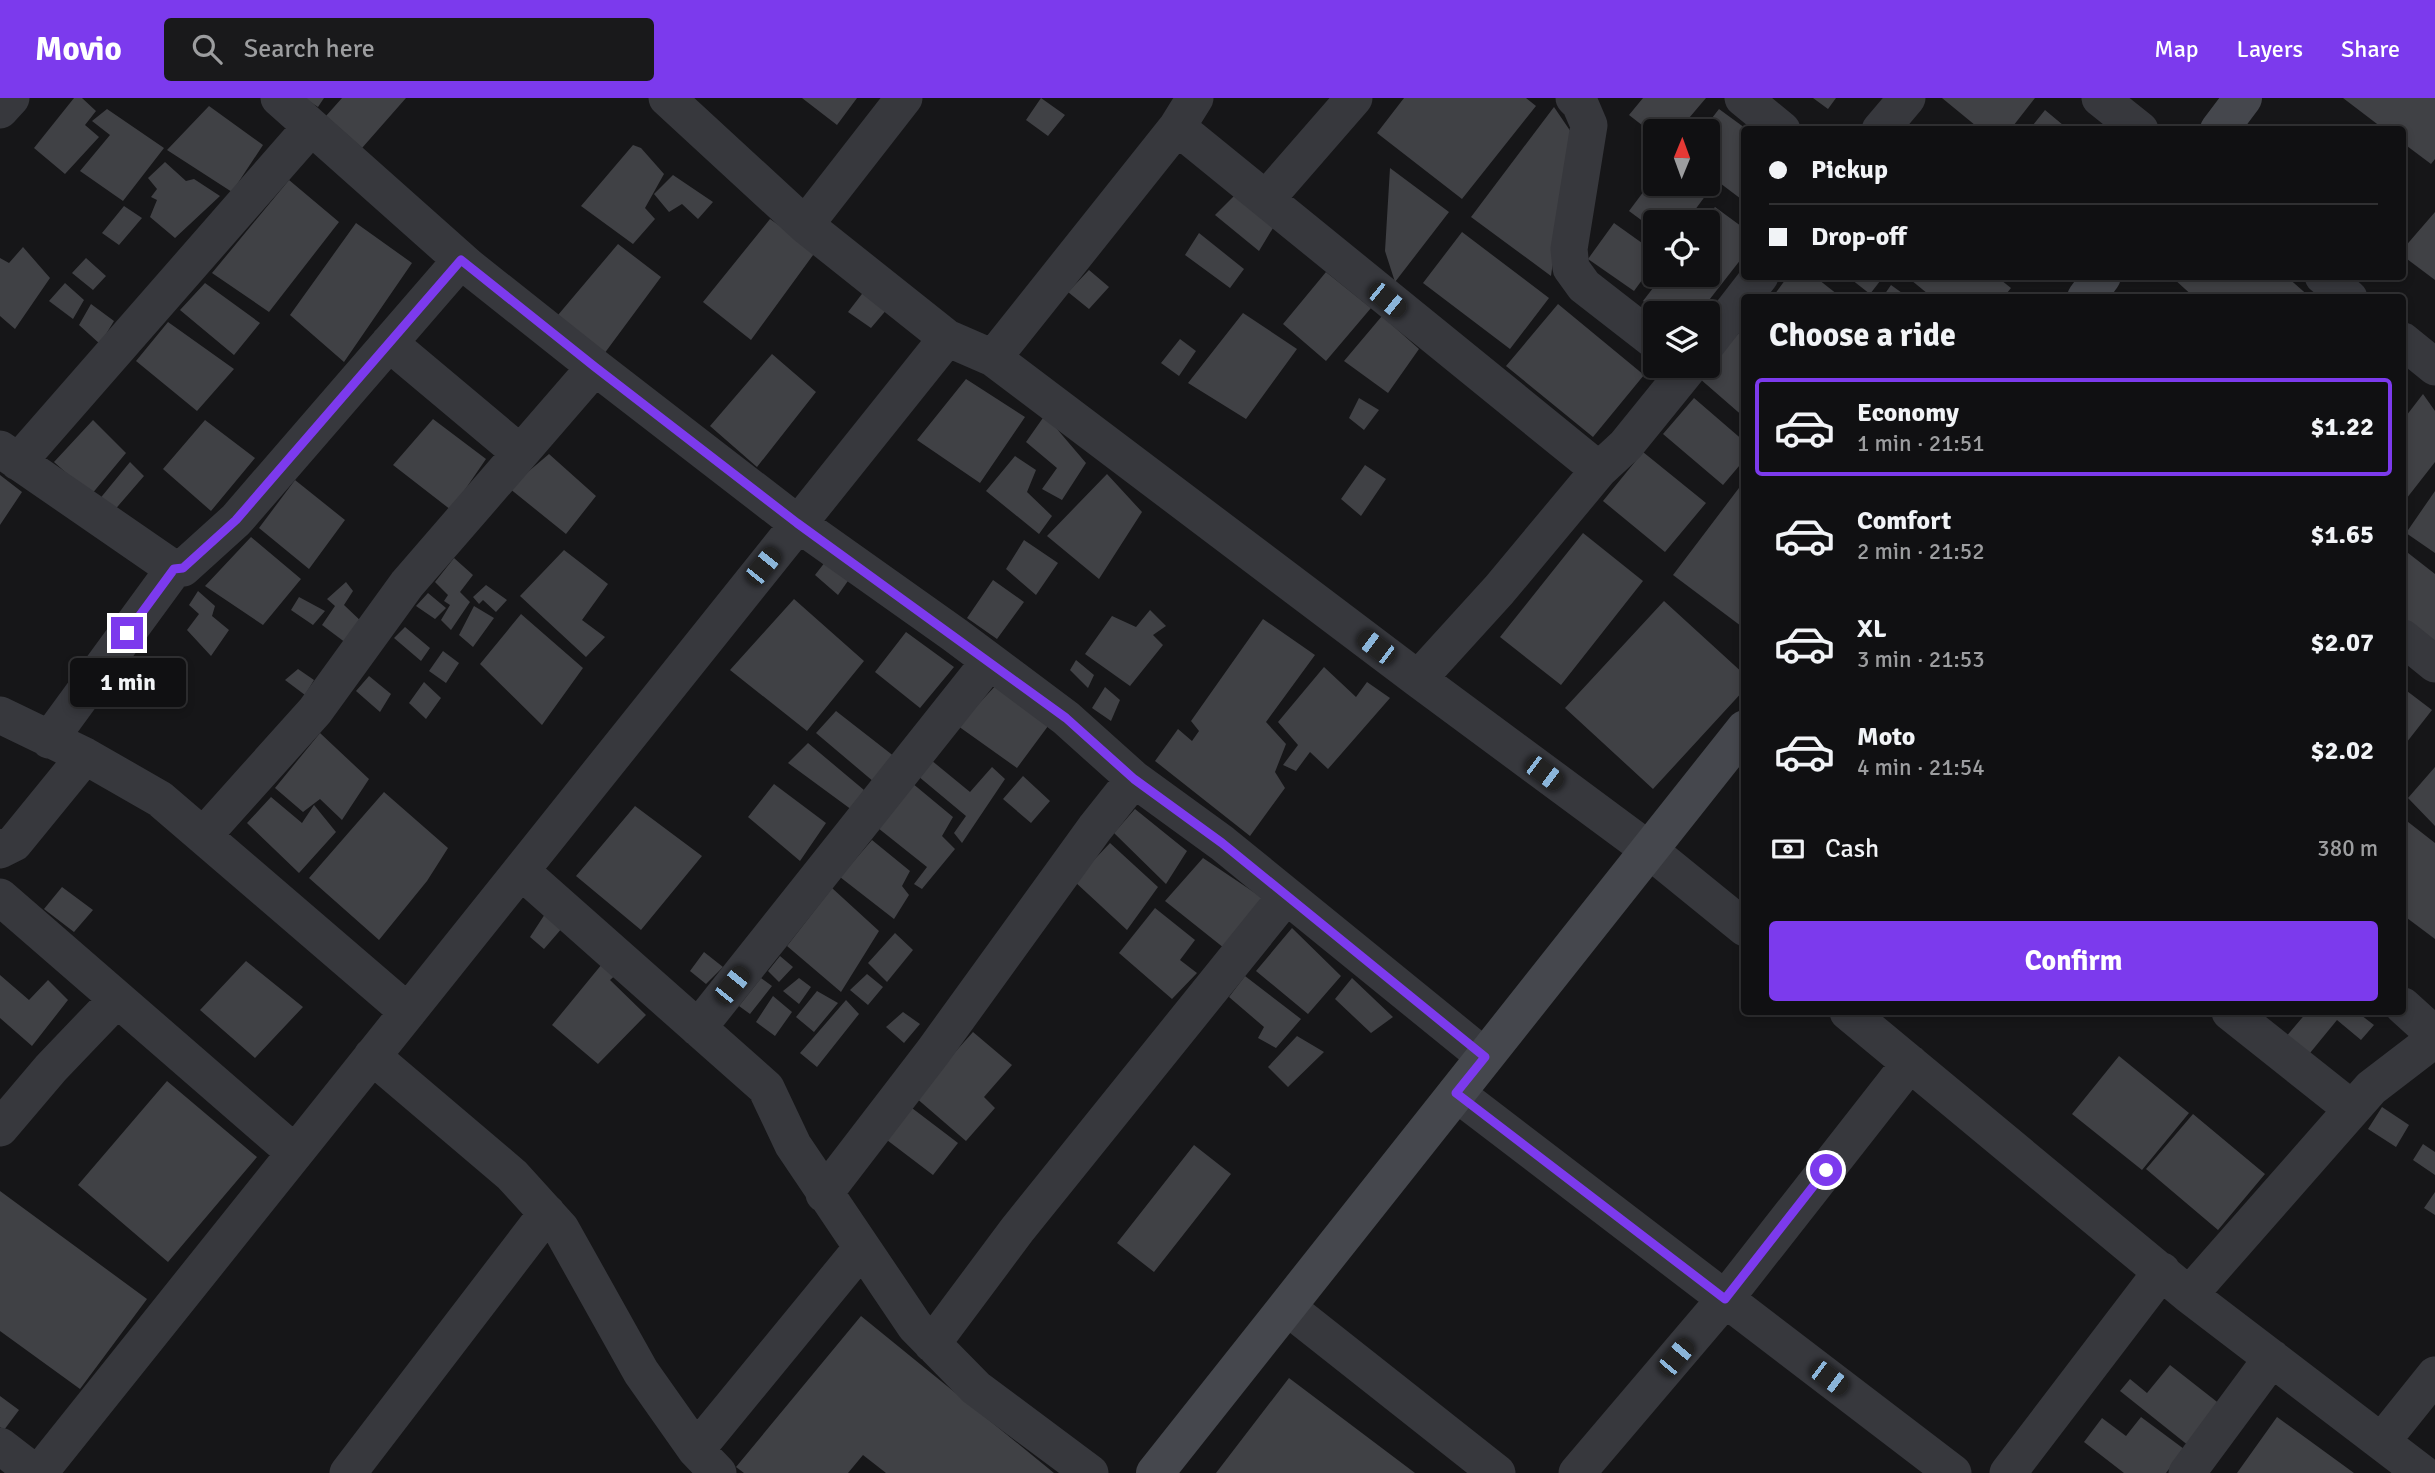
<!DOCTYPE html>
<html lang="en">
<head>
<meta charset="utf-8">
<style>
	body { margin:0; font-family:Signika,sans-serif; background:#19191b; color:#f1f3f6; height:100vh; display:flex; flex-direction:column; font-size:26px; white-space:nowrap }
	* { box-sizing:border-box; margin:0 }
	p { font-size:23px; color:#9c9d9f }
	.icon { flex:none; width:38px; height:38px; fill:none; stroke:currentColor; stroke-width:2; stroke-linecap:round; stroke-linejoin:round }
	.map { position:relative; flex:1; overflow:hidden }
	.sheet { position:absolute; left:1741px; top:196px; width:665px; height:721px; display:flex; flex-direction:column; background:#101012; border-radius:7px; box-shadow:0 4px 10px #0003,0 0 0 2px #303032 }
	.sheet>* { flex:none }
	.top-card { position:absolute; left:1741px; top:28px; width:665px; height:154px; border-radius:7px; box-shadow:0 4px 10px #0003,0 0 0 2px #303032; display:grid; align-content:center; height:154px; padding:0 28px; background:#101012 }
	.needle { width:46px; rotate:1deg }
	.controls { position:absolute; left:1643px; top:21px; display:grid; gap:14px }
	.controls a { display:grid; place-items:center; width:77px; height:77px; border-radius:7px; background:#101012; box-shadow:0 4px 10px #0003,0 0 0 2px #303032; font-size:35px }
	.end { position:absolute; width:32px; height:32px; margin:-16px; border:9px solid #7c3aed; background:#fff; box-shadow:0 0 0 4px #fff }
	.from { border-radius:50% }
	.bubble { position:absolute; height:49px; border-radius:7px; background:#101012; box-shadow:0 4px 10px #0003,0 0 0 2px #303032; font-size:23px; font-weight:800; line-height:49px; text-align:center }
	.car { position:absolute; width:21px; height:42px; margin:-21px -10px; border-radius:9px; box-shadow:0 0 5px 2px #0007; background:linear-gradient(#222 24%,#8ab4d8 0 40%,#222 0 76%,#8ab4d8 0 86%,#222 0) }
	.top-card b { display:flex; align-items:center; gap:24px; height:66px; font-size:26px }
	.top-card b+b { border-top:2px solid #303032 }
	.top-card i { width:18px; height:18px; background:#f1f3f6 }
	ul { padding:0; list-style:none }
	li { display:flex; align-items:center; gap:21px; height:98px; margin:0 14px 10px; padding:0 14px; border:4px solid transparent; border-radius:7px }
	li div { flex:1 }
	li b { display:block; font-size:26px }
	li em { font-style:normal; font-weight:800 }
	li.on { border-color:#7c3aed }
	li>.icon { width:63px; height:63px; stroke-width:1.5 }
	h2 { padding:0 28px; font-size:32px; line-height:84px }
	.pay { display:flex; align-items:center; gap:18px; height:77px; padding:0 28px; font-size:26px }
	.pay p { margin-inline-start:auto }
	.cta { display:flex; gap:14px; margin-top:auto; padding:14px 28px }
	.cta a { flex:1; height:80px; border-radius:7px; background:#7c3aed; color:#fff; font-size:28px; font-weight:800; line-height:80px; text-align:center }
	header { display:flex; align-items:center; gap:42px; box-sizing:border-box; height:98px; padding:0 35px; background:#7c3aed; color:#fff }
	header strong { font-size:33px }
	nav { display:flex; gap:38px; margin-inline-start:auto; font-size:24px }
	.search { width:490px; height:63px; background:#19191b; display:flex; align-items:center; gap:18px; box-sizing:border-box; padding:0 24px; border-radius:7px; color:#9c9d9f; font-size:26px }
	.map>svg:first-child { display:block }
	.building { fill:#404145 }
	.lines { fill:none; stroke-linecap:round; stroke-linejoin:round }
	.street { stroke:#37383d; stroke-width:37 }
	.secondary { stroke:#45474d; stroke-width:38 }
	.route { stroke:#7c3aed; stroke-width:9 }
</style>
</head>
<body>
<header>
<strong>Movio</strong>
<div class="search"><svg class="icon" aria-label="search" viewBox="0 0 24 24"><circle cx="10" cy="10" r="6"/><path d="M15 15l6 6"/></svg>Search here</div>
<nav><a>Map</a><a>Layers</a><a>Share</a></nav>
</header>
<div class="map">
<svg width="2435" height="1375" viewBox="0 0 2435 1375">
	<rect width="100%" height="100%" fill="#161618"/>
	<path class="building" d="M 74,0 L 82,0 L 96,13 L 85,27 L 99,39 L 65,76 L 34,50 Z
		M 304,0 L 324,0 L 318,9 Z
		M 342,0 L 406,0 L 362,50 L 326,18 Z
		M 802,0 L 857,0 L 837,27 Z
		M 1041,0 L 1065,17 L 1048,38 L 1026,22 Z
		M 1404,0 L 1526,0 L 1536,8 L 1462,101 L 1377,35 Z
		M 1643,0 L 1706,0 L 1678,33 L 1656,33 L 1656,38 L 1629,17 Z
		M 1813,0 L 1836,0 L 1828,11 Z
		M 1942,0 L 2035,0 L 2010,32 L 1981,32 Z
		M 2343,0 L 2435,0 L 2435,61 L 2431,66 L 2403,45 L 2403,32 L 2385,32 Z
		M 209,8 L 263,47 L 232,94 L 167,52 Z
		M 1554,9 L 1571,34 L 1551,178 L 1471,119 Z
		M 107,11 L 164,50 L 123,103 L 80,73 L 110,37 L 92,23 Z
		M 1719,11 L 1745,30 L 1745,104 L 1708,76 L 1708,33 L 1702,33 Z
		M 2045,12 L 2069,32 L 2029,32 Z
		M 633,47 L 641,50 L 664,76 L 645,110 L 655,121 L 633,146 L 581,108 Z
		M 165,64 L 186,83 L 194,81 L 220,98 L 175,140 L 150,119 L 157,102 L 151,99 L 157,91 L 148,80 Z
		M 1390,70 L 1449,114 L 1395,184 L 1385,153 Z
		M 673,77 L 713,104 L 698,121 L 682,106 L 669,114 L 654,96 Z
		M 1656,77 L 1656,86 L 1689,86 L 1706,97 L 1686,124 L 1656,124 L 1656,133 L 1629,113 Z
		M 289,82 L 339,124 L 269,214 L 212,175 Z
		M 1234,98 L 1276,125 L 1259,153 L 1215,117 Z
		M 124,108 L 142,120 L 119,147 L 102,135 Z
		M 1715,109 L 1745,131 L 1745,156 L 1699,215 L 1659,215 L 1643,203 L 1663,177 L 1708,177 L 1708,124 L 1703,124 Z
		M 2435,114 L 2435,182 L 2403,158 L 2403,151 Z
		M 770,121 L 816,153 L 751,242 L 703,204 Z
		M 356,125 L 412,165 L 344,264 L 290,217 Z
		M 1614,125 L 1656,155 L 1656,163 L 1634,193 L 1588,161 Z
		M 1462,134 L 1549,200 L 1510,251 L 1423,185 Z
		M 1199,135 L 1244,171 L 1230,190 L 1185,157 Z
		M 618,146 L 661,179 L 604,256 L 558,217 Z
		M 23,149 L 50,180 L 15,231 L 0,218 L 0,160 L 9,165 Z
		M 86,160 L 106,178 L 93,192 L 72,175 Z
		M 1089,172 L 1109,189 L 1089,211 L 1068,194 Z
		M 1326,174 L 1371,210 L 1326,263 L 1283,226 Z
		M 1788,178 L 1814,178 L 1842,200 L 1772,200 Z
		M 1847,178 L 1884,178 L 1870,196 Z
		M 1906,178 L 1996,178 L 2011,190 L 2003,200 L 1933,200 Z
		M 2176,178 L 2286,178 L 2311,200 L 2195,200 L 2174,181 Z
		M 65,185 L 84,202 L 73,221 L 49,203 Z
		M 205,185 L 260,225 L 234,257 L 180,212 Z
		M 1891,187 L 1909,200 L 1882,200 Z
		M 865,192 L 888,210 L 871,230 L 848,214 Z
		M 91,206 L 114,223 L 100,246 L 79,227 Z
		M 1558,206 L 1644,277 L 1593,339 L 1506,268 Z
		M 1243,215 L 1297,251 L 1246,321 L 1188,285 Z
		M 1382,218 L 1419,251 L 1388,295 L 1344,263 Z
		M 168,224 L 234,271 L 197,313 L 136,263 Z
		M 1745,228 L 1745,320 L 1699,280 Z
		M 1180,241 L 1196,253 L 1179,278 L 1161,265 Z
		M 772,256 L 816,294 L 757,369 L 710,328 Z
		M 966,281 L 1025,319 L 980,385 L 917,342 Z
		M 2423,296 L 2435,313 L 2435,364 L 2403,405 L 2403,322 Z
		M 1359,300 L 1379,312 L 1364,332 L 1349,320 Z
		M 1694,300 L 1745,344 L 1745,361 L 1723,387 L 1663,336 Z
		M 1045,317 L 1086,365 L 1062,402 L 1042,391 L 1057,370 L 1026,344 Z
		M 433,321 L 486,361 L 451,412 L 393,367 Z
		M 93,322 L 126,355 L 91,397 L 54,364 Z
		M 205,322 L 255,360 L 211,413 L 163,371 Z
		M 1643,354 L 1706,405 L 1665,454 L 1603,403 Z
		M 549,356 L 596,398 L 566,436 L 509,390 Z
		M 1015,358 L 1036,372 L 1027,394 L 1052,418 L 1039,436 L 986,393 Z
		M 130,364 L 144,378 L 112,415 L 98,403 Z
		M 1365,367 L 1386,381 L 1361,418 L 1341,401 Z
		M 1107,376 L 1142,414 L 1099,481 L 1047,438 Z
		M 0,377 L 22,394 L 0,427 Z
		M 295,382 L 345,422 L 309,471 L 259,430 Z
		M 1745,382 L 1745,531 L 1673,477 Z
		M 2435,393 L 2435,455 L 2406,435 Z
		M 1583,435 L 1643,483 L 1561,587 L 1500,539 Z
		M 251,439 L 301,481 L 263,527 L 205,488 Z
		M 1024,442 L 1058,465 L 1036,497 L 1006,471 Z
		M 2403,451 L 2435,476 L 2435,545 L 2403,519 Z
		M 564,452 L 608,486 L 582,522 L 605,539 L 586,559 L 520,498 Z
		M 829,459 L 850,480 L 838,497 L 815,477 Z
		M 454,460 L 473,477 L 460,494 L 470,504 L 451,532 L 441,522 L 450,507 L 444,503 L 448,497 L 435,484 Z
		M 993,482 L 1024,504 L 997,541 L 967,520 Z
		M 346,484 L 353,493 L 344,507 L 364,526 L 346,545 L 322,527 L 335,508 L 327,501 Z
		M 486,487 L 507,502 L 496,514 L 483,502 L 479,506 L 473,499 Z
		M 198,493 L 215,508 L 212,518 L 229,532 L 211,558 L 187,532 L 199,516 L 189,507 Z
		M 428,495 L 446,510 L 435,521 L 416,508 Z
		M 299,499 L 325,513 L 313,527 L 291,512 Z
		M 794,501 L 864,563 L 807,633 L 730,572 Z
		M 1664,503 L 1745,577 L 1745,591 L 1653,691 L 1565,610 Z
		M 474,508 L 494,520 L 473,549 L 459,537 Z
		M 1150,512 L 1166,528 L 1153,537 L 1163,547 L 1130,588 L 1085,556 L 1112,518 L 1136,529 Z
		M 521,516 L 583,570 L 542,627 L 480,566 Z
		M 1263,521 L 1315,557 L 1266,624 L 1286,646 L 1275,674 L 1285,690 L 1250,738 L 1155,663 L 1178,631 L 1192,643 L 1199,633 L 1191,623 Z
		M 405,529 L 430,550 L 421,563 L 394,540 Z
		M 906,534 L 954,569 L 920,610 L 875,574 Z
		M 443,553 L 459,565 L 446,585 L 429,573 Z
		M 1076,562 L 1094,577 L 1088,590 L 1070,572 Z
		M 1324,569 L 1356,599 L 1367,584 L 1390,600 L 1328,671 L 1310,654 L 1296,673 L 1283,667 L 1298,647 L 1278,624 Z
		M 298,571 L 314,582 L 305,597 L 285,582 Z
		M 369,578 L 391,596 L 380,614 L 356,593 Z
		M 424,584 L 441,600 L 426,621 L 409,605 Z
		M 998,585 L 1051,624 L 1017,670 L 958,628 Z
		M 1105,589 L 1120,602 L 1111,623 L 1092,610 Z
		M 2403,590 L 2432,612 L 2403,649 Z
		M 836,613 L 895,659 L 874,684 L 816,635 Z
		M 320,635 L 369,681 L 342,722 L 320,701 L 303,714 L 275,690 Z
		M 808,645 L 864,692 L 852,712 L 788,665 Z
		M 931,662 L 970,694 L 992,669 L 1005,681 L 962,745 L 954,735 L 966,718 L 918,678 Z
		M 2435,669 L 2435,728 L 2408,700 Z
		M 1023,678 L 1050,703 L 1031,725 L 1003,701 Z
		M 912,685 L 953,719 L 942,738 L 955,751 L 922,791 L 914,786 L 927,769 L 878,730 Z
		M 774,686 L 826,725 L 800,763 L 748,719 Z
		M 384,694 L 448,750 L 427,783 L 379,842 L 309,780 Z
		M 271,699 L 302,725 L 314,707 L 336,734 L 299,775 L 247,725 Z
		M 635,708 L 702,758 L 641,832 L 576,778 Z
		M 1135,711 L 1187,753 L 1166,786 L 1114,735 Z
		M 2403,720 L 2435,745 L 2435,841 L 2403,817 Z
		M 872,742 L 910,773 L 902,788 L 909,797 L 894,821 L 840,779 Z
		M 1110,745 L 1158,789 L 1127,832 L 1074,783 Z
		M 1203,760 L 1264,801 L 1224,850 L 1165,803 Z
		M 62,789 L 93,812 L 74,834 L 44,811 Z
		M 832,790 L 879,833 L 841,894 L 787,848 Z
		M 1155,810 L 1195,842 L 1180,862 L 1197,875 L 1172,901 L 1119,855 Z
		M 545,816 L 563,829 L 544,851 L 530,839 Z
		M 1292,830 L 1341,878 L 1308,916 L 1256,873 Z
		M 895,835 L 913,852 L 887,884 L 868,865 Z
		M 704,854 L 723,869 L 706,886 L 690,873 Z
		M 780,858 L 793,869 L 779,884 L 768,873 Z
		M 246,863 L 303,909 L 255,960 L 200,912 Z
		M 602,866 L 620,873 L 610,882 L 646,917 L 598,966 L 552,927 Z
		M 867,876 L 883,889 L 868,907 L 850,892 Z
		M 0,877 L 29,902 L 48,882 L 68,902 L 32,948 L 0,920 Z
		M 1245,878 L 1301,921 L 1276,950 L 1258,940 L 1264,929 L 1229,899 Z
		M 761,880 L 772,888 L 750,916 L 739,908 Z
		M 799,880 L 811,889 L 799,906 L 783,893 Z
		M 1352,880 L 1393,919 L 1371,935 L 1335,901 Z
		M 817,893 L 838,905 L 814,934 L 796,919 Z
		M 773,898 L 792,914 L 775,938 L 756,924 Z
		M 846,902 L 859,916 L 817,969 L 800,955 Z
		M 903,914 L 920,926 L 904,945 L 886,929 Z
		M 2307,914 L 2357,914 L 2374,927 L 2361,942 L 2337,922 L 2301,966 L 2279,947 Z
		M 973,934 L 1012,967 L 984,999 L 995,1010 L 966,1043 L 915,999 Z
		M 1297,938 L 1324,954 L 1288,989 L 1268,969 Z
		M 2119,958 L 2189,1015 L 2142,1072 L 2072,1016 Z
		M 167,983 L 257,1059 L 168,1164 L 78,1087 Z
		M 908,1007 L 958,1045 L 933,1077 L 883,1039 Z
		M 2382,1009 L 2409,1027 L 2396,1049 L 2368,1031 Z
		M 2193,1016 L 2265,1076 L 2218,1132 L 2146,1071 Z
		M 2423,1046 L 2435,1054 L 2435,1077 L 2413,1062 Z
		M 1194,1047 L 1231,1076 L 1154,1174 L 1117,1145 Z
		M 0,1093 L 147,1201 L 80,1291 L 0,1233 Z
		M 2435,1094 L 2435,1117 L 2424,1110 Z
		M 861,1218 L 1054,1375 L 886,1375 L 863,1357 L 848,1375 L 744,1375 L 736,1369 Z
		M 2170,1267 L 2221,1307 L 2189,1348 L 2120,1293 L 2130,1281 L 2147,1295 Z
		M 1289,1280 L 1415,1375 L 1216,1375 Z
		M 0,1298 L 19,1312 L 4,1332 L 0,1329 Z
		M 2141,1319 L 2184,1351 L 2166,1375 L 2124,1375 L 2084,1344 L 2102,1320 L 2126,1338 Z
		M 2277,1319 L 2354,1375 L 2237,1375 Z"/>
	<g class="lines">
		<path class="street" d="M 279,0 L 469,169 L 595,269 L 797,425 L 955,537 L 1066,620 L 1134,681 L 1222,745 L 1485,959
			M 667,0 L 805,127 L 947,240 L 993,260 L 1418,581 L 1649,752 L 1745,830
			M 1574,0 L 1580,6 L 1589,27 L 1569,151 L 1571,170 L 1584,188 L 1656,244
			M 1743,0 L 1782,32
			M 2100,0 L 2140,32
			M 0,12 L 11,0
			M 1177,29 L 1195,0
			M 1880,32 L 1907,0
			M 1267,100 L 1354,0
			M 805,127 L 904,0
			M 2323,178 L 2349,200
			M 2403,243 L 2435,269
			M 389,245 L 519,354
			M 1708,245 L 1760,178
			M 993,260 L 1177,29 L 1599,372
			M 0,351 L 174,471 L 183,470 L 236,422 L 461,162
			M 18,364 L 311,29
			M 2403,540 L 2435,566
			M 1418,581 L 1499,492 L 1599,372 L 1626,347 L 1690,268
			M 0,617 L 85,658 L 160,701 L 408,914
			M 49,642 L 174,471
			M 203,738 L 315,613 L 407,486 L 595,269
			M 0,752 L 14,745 L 85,658
			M 521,773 L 766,990 L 793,1047 L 915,1228 L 976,1290 L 1090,1375
			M 0,799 L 295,1055
			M 2403,908 L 2435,937
			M 1848,914 L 2189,1197 L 2422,1375
			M 2230,914 L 2352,1011
			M 698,930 L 989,564
			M 372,958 L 512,1077 L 561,1131 L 641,1274 L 696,1352 L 718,1375
			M 1456,995 L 1953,1375
			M 0,1030 L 51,970 L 117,901
			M 824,1096 L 933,954 L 1095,730 L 1134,681
			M 2189,1197 L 2371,990 L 2435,941
			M 1287,1209 L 1497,1375
			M 932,1246 L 1017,1132 L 1286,798
			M 2382,1343 L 2435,1277
			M 0,1348 L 35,1375
			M 696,1352 L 861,1151
			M 39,1375 L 947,240
			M 348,1375 L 547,1115
			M 1577,1375 L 1725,1201 L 1910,965
			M 2008,1375 L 2162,1173
			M 2187,1375 L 2272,1260"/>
		<path class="secondary" d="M 2219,32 L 2243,0
			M 2086,200 L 2102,178
			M 1155,1375 L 1745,631"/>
	</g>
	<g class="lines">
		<path class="route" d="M 127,535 L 174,471 L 183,470 L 236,422 L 461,162 L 595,269 L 797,425 L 1066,620 L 1134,681 L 1222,745 L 1485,959 L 1456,995 L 1725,1201 L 1826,1072"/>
	</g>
</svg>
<div class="controls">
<a><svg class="needle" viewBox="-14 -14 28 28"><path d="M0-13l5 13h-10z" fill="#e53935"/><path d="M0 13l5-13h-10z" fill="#9c9d9f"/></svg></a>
<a><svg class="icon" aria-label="locate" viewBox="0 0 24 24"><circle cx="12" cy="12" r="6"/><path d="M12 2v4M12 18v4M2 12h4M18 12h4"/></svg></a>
<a><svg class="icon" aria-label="layers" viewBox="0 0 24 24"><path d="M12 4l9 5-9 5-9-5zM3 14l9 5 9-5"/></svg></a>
</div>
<i class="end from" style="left:1826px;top:1072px"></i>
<i class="end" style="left:127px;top:535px"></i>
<div class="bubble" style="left:70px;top:560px;width:116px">1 min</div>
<i class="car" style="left:1387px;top:202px;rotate:129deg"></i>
<i class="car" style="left:763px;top:468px;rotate:39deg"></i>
<i class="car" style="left:1376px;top:549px;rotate:307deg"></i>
<i class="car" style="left:1544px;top:675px;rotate:127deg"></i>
<i class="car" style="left:732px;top:887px;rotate:39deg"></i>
<i class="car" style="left:1676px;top:1259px;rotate:40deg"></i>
<i class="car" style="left:1829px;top:1280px;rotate:127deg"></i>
<div class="top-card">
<b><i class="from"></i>Pickup</b>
<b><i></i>Drop-off</b>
</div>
<section class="sheet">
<h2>Choose a ride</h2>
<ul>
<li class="on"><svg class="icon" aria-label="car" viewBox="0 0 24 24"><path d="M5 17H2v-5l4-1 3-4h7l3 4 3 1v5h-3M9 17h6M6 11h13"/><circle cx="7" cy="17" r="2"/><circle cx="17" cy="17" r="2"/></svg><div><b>Economy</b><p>1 min · 21:51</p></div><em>$1.22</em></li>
<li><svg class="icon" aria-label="car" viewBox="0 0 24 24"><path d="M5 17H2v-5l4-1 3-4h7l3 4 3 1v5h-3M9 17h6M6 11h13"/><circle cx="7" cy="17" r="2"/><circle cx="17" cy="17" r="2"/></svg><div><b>Comfort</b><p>2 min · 21:52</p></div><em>$1.65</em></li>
<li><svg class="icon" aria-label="car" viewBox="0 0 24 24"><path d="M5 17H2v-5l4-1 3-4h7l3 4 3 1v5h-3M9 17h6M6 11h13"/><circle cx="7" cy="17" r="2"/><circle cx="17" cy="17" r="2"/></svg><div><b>XL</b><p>3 min · 21:53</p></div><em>$2.07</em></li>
<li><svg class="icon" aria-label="car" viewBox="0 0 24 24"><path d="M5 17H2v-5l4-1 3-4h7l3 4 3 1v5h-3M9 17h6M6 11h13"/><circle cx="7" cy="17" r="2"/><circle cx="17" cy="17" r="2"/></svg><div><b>Moto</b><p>4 min · 21:54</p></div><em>$2.02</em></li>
</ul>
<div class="pay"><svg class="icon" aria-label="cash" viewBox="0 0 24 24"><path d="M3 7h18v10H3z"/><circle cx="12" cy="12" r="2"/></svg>Cash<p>380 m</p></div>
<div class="cta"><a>Confirm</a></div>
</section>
</div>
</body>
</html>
